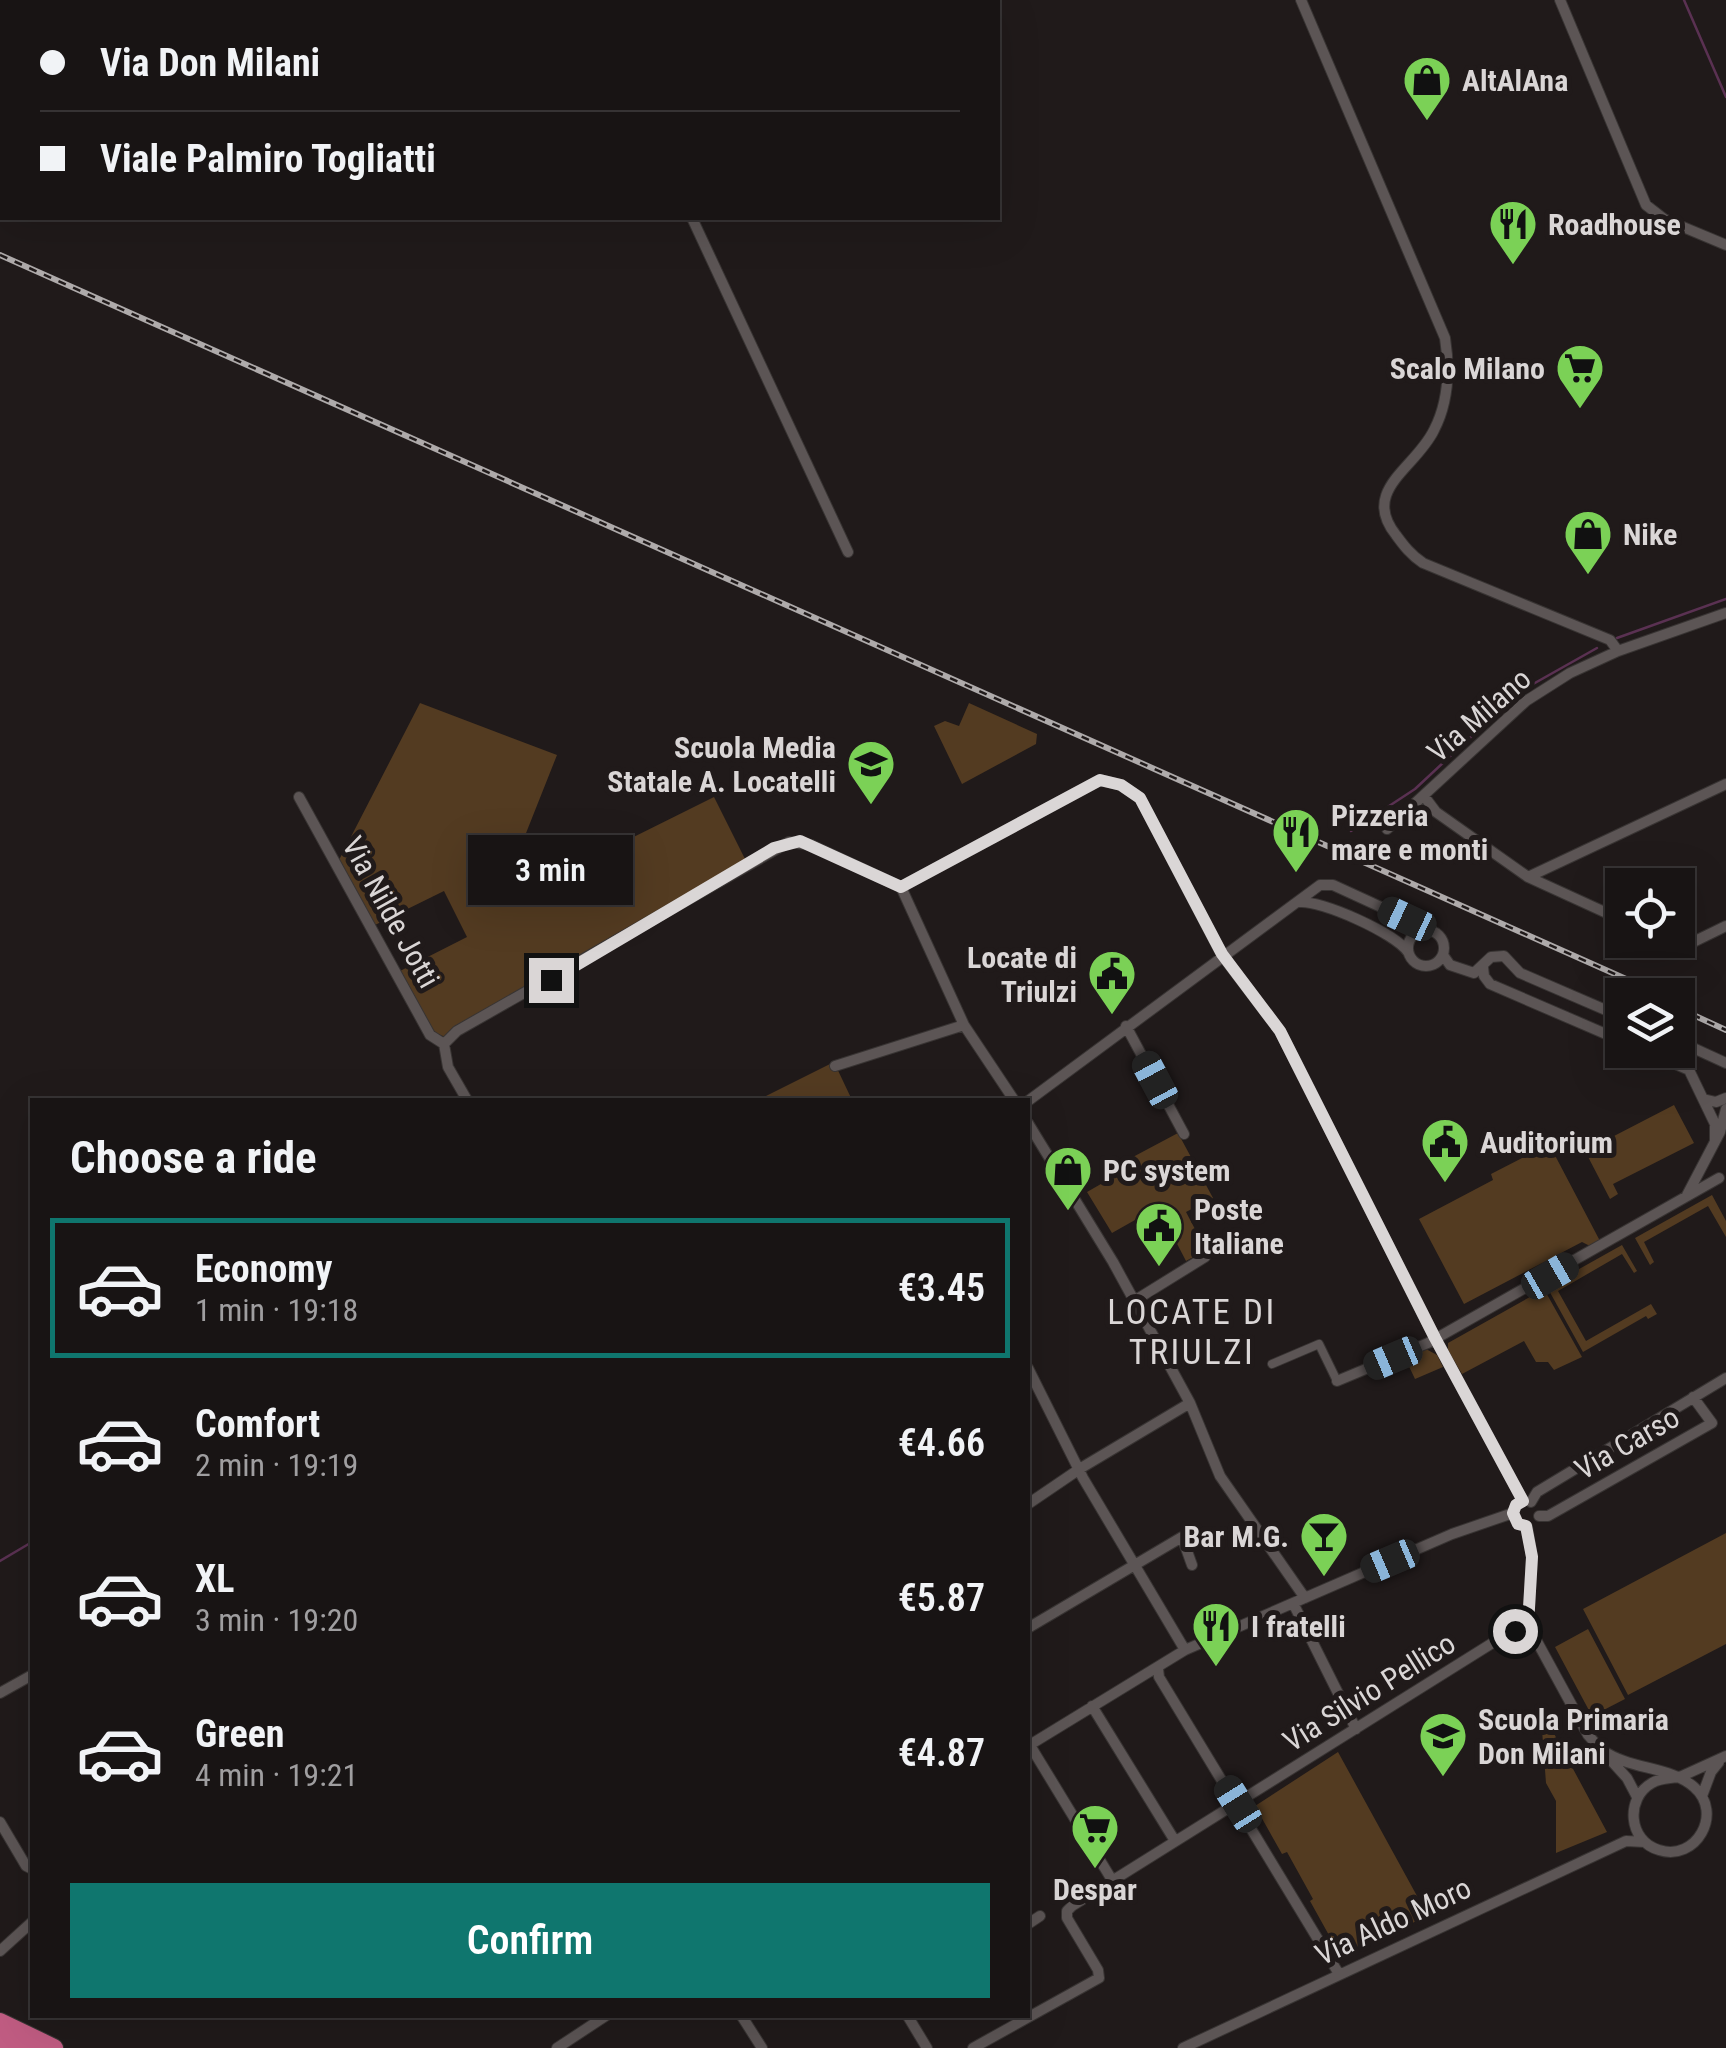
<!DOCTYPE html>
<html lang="en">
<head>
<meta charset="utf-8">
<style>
	body { margin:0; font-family:"Roboto Condensed",sans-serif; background:#211d1d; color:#f1f3f6; height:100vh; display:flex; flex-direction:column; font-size:38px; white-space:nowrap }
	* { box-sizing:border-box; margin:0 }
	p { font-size:32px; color:#9f9ea0 }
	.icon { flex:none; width:55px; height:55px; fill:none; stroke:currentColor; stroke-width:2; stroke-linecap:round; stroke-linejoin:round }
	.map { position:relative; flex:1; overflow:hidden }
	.side { position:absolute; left:30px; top:1098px; width:1000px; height:920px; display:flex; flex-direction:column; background:#181414; border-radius:0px; box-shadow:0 10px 40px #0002,0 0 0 2px #363334 }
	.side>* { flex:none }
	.top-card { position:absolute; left:0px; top:0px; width:1000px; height:220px; box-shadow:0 10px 40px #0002,0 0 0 2px #363334; display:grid; align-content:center; height:220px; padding:0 40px; background:#181414 }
	.controls { position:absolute; left:1605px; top:868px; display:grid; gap:20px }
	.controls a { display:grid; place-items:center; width:90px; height:90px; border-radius:0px; background:#181414; box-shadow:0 10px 40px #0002,0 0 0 2px #363334; font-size:50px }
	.end { position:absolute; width:45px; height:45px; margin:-22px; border:12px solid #dad6d6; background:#111; box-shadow:0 0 0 5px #111 }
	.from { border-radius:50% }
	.bubble { position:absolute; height:70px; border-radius:0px; background:#181414; box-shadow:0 10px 40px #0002,0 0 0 2px #363334; font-size:32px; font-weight:600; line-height:70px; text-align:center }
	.car { position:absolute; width:30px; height:60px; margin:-30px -15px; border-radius:12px; box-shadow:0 0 8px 2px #0007; background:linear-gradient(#222 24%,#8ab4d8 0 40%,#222 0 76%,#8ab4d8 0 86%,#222 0) }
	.top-card b { display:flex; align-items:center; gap:35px; height:95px; font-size:38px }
	.top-card b+b { border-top:2px solid #363334 }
	.top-card i { width:25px; height:25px; background:#f1f3f6 }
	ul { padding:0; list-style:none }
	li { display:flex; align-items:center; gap:30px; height:140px; margin:0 20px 15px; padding:0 20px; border:5px solid transparent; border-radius:0px }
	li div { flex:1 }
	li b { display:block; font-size:38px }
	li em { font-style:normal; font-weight:600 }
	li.current { border-color:#0f766e }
	li>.icon { width:90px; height:90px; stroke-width:1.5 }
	h2 { padding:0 40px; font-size:45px; line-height:120px }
	.primary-button { display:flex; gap:20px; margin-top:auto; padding:20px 40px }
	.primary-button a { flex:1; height:115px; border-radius:0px; background:#0f766e; color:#fff; font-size:40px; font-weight:600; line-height:115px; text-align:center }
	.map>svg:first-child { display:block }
	.green { fill:#533b21 }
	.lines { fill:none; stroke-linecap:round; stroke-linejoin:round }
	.stream { stroke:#5a3152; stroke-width:2.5 }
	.pedestrian-casing { stroke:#383433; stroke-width:10 }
	.minor-casing { stroke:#383433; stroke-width:12 }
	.trunk-casing { stroke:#383433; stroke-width:20 }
	.pedestrian { stroke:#5c5555; stroke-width:8 }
	.minor { stroke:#5c5555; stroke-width:10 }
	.trunk { stroke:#c05c82; stroke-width:18 }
	.rail-casing { stroke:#aeaaaa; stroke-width:6 }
	.rail { stroke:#201a1a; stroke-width:2.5; stroke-dasharray:8; stroke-linecap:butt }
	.route { stroke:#dad6d6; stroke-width:12 }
	.labels { text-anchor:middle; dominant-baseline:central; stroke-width:10; stroke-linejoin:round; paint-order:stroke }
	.poi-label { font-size:30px; font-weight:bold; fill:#dad6d6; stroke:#201a1a; text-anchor:start }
	.street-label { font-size:30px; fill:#dad6d6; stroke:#201a1a }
	.quarter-label { font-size:35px; letter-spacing:2.5px; fill:#dad6d6; stroke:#201a1a }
</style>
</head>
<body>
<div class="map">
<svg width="1726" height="2048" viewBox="0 0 1726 2048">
	<rect width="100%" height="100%" fill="#201a1a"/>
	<path class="green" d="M 420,703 L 557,755 L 507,881 L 515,896 L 714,797 L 745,859 L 445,1037 L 434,1032 L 400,971 L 467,937 L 444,891 L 375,925 L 339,860 Z
		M 969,703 L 1037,734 L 1036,744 L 962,784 L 934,726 L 945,721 L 959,726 Z
		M 834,1062 L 852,1100 L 758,1100 Z
		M 1674,1105 L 1694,1143 L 1613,1184 L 1618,1194 L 1610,1199 L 1585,1151 Z
		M 1178,1133 L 1213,1198 L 1186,1212 L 1206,1250 L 1186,1261 L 1158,1207 L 1112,1233 L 1087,1192 L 1134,1165 L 1131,1158 Z
		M 1549,1144 L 1600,1241 L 1590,1246 L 1582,1242 L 1464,1304 L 1419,1219 L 1493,1180 L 1491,1174 Z
		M 1712,1195 L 1726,1221 L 1726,1237 L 1708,1206 L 1644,1242 L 1654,1262 L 1650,1265 L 1635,1238 Z
		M 1622,1245 L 1637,1271 L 1634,1273 L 1622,1254 L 1558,1291 L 1586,1341 L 1651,1304 L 1657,1314 L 1648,1319 L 1646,1316 L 1583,1352 L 1547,1287 Z
		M 1544,1289 L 1582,1357 L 1554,1370 L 1548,1362 L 1536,1362 L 1524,1341 L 1462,1374 L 1448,1350 L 1448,1343 Z
		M 1426,1349 L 1437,1355 L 1443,1367 L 1415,1379 L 1405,1358 Z
		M 1726,1533 L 1726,1644 L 1628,1695 L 1583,1609 Z
		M 1588,1629 L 1625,1699 L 1592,1716 L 1555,1647 Z
		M 1551,1728 L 1607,1832 L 1556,1853 L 1556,1801 L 1546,1783 L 1542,1730 Z
		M 1338,1752 L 1428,1916 L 1340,1955 L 1310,1901 L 1313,1899 L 1287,1852 L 1282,1854 L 1255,1806 Z"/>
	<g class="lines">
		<path class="stream" d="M 1684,0 L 1726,97
			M 1617,638 L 1726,599
			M 1351,831 L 1415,789 L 1519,692 L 1597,648
			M 0,1561 L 32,1542"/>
		<g class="pedestrian-casing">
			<path id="pedestrian" d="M 1272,1364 L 1319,1344 L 1337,1381"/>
		</g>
		<g class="minor-casing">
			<path id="minor" d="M 1301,0 L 1445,338 C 1450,370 1449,401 1434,430 C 1416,468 1360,490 1396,535 C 1404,546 1411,555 1423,563 L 1610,640 L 1618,651
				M 1560,0 L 1646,205 L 1664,219 L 1726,245
				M 843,2 L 846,0
				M 692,218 L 848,552
				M 1424,796 L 1436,812 L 1528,877 L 1622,920
				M 299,797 L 430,1035 L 444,1044
				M 1387,829 L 1526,701 L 1570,673 L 1618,651 L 1726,613
				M 1528,877 L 1726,784
				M 901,887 L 1100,780 L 1121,785 L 1140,798 L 1222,955 L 1280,1031 L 1435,1338 L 1523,1501
				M 901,887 L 964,1025 L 1014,1100
				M 1299,902 C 1321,900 1395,933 1408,952
				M1408 948a18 18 0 1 1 36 0a18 18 0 1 1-36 0Z
				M 1668,940 L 1683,947 L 1726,926
				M 1443,955 L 1450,965 L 1474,973 L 1491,957 L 1504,956 L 1520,973 L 1622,1017
				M 1483,967 L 1484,976 L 1490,984 L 1622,1041
				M 1126,1026 L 1184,1134
				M 1678,1041 L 1726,1063
				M 444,1044 L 457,1031 L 789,842 L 811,845 L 901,887
				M 444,1044 L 448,1067 L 467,1100
				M 1644,1050 L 1689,1070 L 1715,1124 L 1715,1140
				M 835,1066 L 964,1025
				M 1703,1099 L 1716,1102 L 1726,1098
				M 1028,1101 L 1320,885 L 1333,885 L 1431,930
				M 1028,1123 L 1113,1262 L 1190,1403 L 1220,1476 L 1305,1598
				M 1687,1195 L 1720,1132 L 1726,1109
				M 1134,1301 L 1205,1257
				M 1028,1368 L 1083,1478 L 1185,1650
				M 1337,1381 L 1428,1343 L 1719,1178
				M 1531,1502 L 1537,1492 L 1726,1378
				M 1028,1504 L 1081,1468 L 1190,1403
				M 1539,1516 L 1548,1516 L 1712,1423 L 1693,1397
				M 1527,1527 L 1532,1557 L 1528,1625 L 1588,1735 L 1627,1778 L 1637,1797
				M 1293,1603 L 1356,1729
				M 1028,1628 L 1182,1537 L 1192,1565
				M 1158,1669 L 1159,1677 L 1339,1974
				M 0,1693 L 32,1675
				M 1092,1706 L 1175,1841
				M 1028,1742 L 1112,1880
				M 1028,1746 L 1185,1650 L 1452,1534 L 1513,1513
				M 1602,1750 C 1630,1770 1670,1766 1694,1787 C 1724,1813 1696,1862 1659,1850 C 1628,1841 1625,1798 1652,1783 C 1661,1777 1672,1779 1682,1776 L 1726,1756
				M 1702,1796 L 1711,1772 L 1719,1762
				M 0,1822 L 26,1866 L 32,1869
				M 1028,1924 L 1040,1916
				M 0,1951 L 32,1922
				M 741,2015 L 762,2048
				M 907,2015 L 927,2048
				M 557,2048 L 607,2015
				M 973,2048 L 1099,1978 L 1098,1970 L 1067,1918 L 1067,1911 L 1072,1906 L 1502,1637 L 1528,1625
				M 1183,2048 L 1626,1841 L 1645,1842"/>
		</g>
		<g class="trunk-casing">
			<path id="trunk" d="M 0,2022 L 54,2048
				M 0,2041 L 35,2041"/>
		</g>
		<use href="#pedestrian" class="pedestrian"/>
		<use href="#minor" class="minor"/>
		<use href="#trunk" class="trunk"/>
		<g class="rail-casing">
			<path id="rail" d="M 0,255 L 1662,995
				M 1678,1008 L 1726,1030"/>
		</g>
		<use href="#rail" class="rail"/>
	</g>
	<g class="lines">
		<path class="route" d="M 551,980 L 774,848 L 800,841 L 901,887 L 1100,780 L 1121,785 L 1140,798 L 1222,954 L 1280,1031 L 1435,1338 L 1523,1501 L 1516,1505 L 1513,1513 L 1518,1524 L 1526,1526 L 1532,1557 L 1528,1625 L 1515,1631"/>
	</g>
	<defs>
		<g id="shop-pin" transform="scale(2.5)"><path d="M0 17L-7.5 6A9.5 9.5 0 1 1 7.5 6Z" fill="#7bd156" stroke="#201a1a"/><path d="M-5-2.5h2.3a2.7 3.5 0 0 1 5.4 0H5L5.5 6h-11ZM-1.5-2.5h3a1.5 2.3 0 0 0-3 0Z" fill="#111"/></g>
		<g id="restaurant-pin" transform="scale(2.5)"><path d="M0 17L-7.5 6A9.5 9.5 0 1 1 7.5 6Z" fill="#7bd156" stroke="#201a1a"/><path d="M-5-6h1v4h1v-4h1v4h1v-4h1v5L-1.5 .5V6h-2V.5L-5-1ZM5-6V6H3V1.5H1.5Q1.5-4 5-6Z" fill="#111"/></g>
		<g id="supermarket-pin" transform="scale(2.5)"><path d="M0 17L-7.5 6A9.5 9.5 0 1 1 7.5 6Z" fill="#7bd156" stroke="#201a1a"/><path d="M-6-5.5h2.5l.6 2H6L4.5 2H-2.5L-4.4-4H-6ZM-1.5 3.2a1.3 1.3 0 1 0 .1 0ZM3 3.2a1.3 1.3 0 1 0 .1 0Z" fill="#111"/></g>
		<g id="school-pin" transform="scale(2.5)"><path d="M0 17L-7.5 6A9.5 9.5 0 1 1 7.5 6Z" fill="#7bd156" stroke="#201a1a"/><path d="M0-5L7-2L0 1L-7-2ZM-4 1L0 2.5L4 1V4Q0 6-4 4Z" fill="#111"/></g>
		<g id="civic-pin" transform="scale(2.5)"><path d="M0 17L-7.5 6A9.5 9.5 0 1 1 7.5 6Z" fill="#7bd156" stroke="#201a1a"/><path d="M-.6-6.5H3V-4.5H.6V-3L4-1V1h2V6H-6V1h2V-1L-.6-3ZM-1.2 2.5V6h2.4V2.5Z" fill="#111"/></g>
		<g id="bar-pin" transform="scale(2.5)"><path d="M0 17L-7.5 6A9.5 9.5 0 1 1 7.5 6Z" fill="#7bd156" stroke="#201a1a"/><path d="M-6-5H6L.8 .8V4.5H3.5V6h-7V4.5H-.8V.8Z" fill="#111"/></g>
	</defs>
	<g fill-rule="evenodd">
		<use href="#shop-pin" x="1427" y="80"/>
		<use href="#restaurant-pin" x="1513" y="224"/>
		<use href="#supermarket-pin" x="1580" y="368"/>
		<use href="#shop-pin" x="1588" y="534"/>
		<use href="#school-pin" x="871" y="764"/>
		<use href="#restaurant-pin" x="1296" y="832"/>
		<use href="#civic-pin" x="1112" y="974"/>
		<use href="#civic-pin" x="1445" y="1142"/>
		<use href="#shop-pin" x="1068" y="1170"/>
		<use href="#civic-pin" x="1159" y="1226"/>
		<use href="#bar-pin" x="1324" y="1536"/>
		<use href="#restaurant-pin" x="1216" y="1626"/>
		<use href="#school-pin" x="1443" y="1736"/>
		<use href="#supermarket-pin" x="1095" y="1828"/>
	</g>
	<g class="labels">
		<g class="poi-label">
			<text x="1462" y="80">AltAlAna</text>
			<text x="1548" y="224">Roadhouse</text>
			<text x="1545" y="368" text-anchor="end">Scalo Milano</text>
			<text x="1623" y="534">Nike</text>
			<text x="836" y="747" text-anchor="end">Scuola Media<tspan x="836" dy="34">Statale A. Locatelli</tspan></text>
			<text x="1331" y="815">Pizzeria<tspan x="1331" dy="34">mare e monti</tspan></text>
			<text x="1077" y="957" text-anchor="end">Locate di<tspan x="1077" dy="34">Triulzi</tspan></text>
			<text x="1480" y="1142">Auditorium</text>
			<text x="1103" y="1170">PC system</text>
			<text x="1194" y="1209">Poste<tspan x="1194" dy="34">Italiane</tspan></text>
			<text x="1289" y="1536" text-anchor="end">Bar M.G.</text>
			<text x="1251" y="1626">I fratelli</text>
			<text x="1478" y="1719">Scuola Primaria<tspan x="1478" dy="34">Don Milani</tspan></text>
			<text x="1095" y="1889" text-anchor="middle">Despar</text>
		</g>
		<g class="street-label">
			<text transform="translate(1479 715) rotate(-41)">Via Milano</text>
			<text transform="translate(391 912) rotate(61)">Via Nilde Jotti</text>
			<text transform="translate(1627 1443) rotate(-30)">Via Carso</text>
			<text transform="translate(1369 1692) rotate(-32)">Via Silvio Pellico</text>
			<text transform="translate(1393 1921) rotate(-25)">Via Aldo Moro</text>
		</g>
		<g class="quarter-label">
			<text x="1192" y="1312">LOCATE DI<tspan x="1192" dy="40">TRIULZI</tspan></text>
		</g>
	</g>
</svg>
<div class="controls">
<a><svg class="icon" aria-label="locate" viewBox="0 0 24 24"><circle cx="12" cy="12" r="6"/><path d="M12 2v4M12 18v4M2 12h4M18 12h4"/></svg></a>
<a><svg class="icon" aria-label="layers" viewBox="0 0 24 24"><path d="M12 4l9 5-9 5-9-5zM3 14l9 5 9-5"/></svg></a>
</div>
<i class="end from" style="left:1515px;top:1631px"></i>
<i class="end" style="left:551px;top:980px"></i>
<div class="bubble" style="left:468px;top:835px;width:165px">3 min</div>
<i class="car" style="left:1407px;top:919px;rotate:295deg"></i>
<i class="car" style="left:1155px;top:1080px;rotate:332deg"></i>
<i class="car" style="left:1550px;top:1276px;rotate:60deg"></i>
<i class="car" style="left:1393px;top:1358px;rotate:247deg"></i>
<i class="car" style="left:1390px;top:1561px;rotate:247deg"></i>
<i class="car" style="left:1238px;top:1804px;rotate:328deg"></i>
<div class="top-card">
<b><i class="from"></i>Via Don Milani</b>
<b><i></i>Viale Palmiro Togliatti</b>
</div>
<section class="side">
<h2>Choose a ride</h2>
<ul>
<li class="current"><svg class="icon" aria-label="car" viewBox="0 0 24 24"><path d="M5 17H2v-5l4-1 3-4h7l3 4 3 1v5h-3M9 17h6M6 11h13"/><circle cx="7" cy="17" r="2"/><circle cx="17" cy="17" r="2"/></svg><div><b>Economy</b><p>1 min · 19:18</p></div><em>€3.45</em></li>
<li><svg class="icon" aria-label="car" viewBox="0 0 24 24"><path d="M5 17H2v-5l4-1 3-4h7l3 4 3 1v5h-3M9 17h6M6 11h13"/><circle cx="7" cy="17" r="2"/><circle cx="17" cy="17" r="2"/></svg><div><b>Comfort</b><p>2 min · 19:19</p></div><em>€4.66</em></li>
<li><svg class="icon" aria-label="car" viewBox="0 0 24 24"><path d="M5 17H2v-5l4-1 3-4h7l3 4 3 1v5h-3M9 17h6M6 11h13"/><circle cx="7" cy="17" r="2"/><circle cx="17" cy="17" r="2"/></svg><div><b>XL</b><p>3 min · 19:20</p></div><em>€5.87</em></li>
<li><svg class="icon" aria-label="car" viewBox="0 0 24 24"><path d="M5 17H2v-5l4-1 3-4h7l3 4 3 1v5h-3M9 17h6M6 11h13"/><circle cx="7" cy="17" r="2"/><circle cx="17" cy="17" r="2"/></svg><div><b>Green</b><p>4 min · 19:21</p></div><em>€4.87</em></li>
</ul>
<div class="primary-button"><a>Confirm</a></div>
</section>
</div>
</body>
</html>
